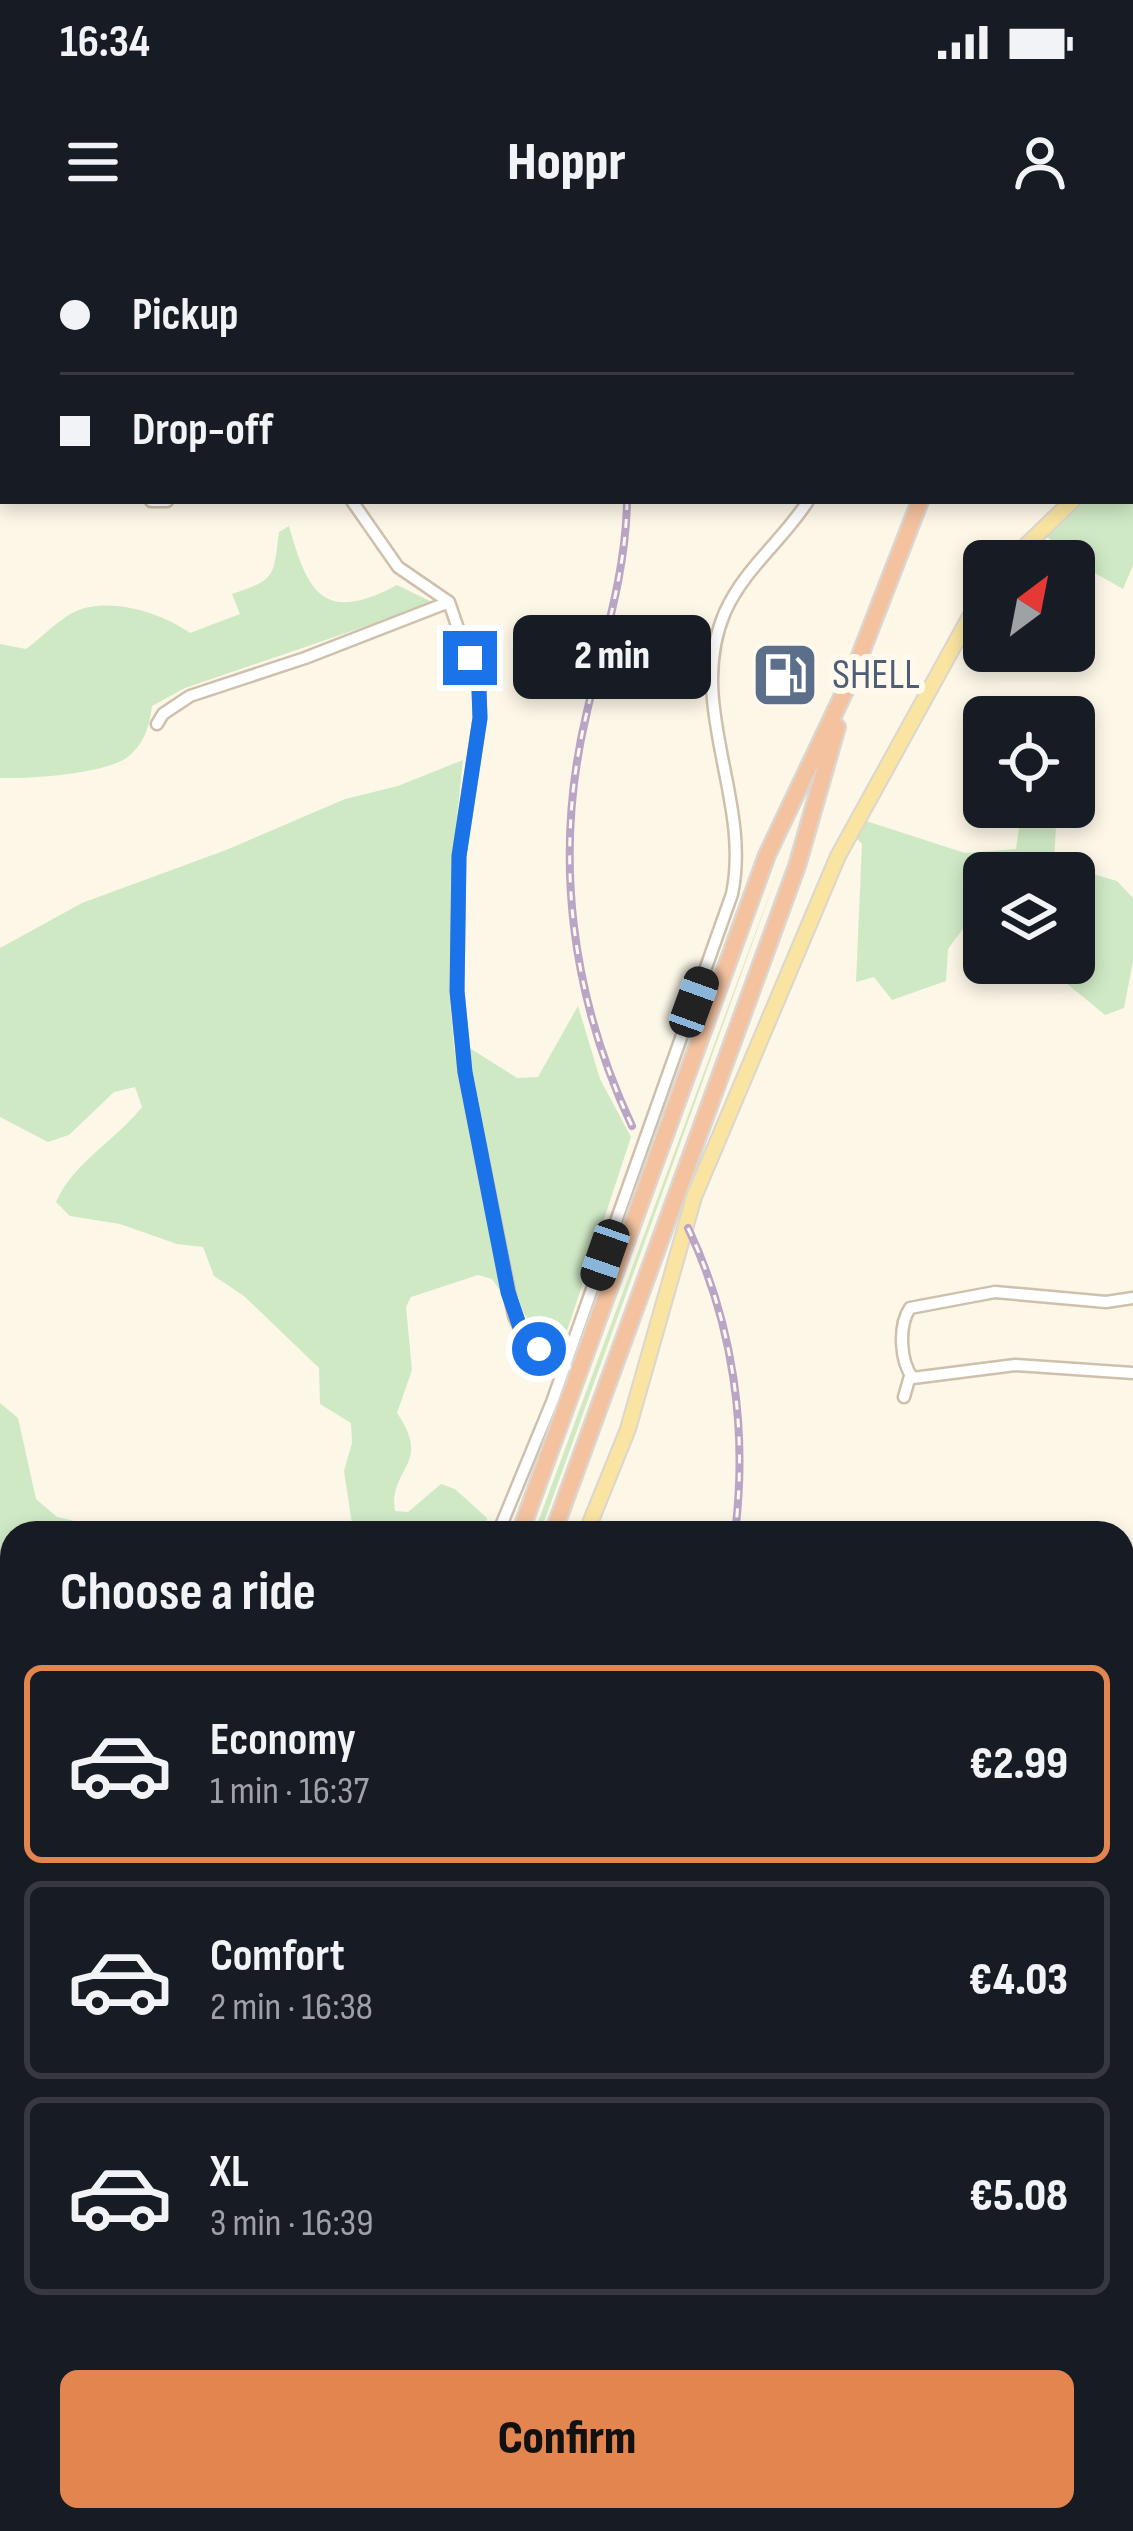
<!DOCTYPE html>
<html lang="en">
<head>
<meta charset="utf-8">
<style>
	body { margin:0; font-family:"Sofia Sans Condensed",sans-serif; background:#20242c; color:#f1f3f6; height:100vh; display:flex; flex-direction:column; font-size:45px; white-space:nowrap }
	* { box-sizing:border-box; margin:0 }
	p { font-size:39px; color:#9ea1a6 }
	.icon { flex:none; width:66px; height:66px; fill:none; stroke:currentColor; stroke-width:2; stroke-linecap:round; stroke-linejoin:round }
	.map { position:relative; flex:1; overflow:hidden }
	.sheet { position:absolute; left:0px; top:1281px; width:1134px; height:1011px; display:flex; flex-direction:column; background:#171b24; border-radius:36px 36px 0 0; box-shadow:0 6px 18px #0003 }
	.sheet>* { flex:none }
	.top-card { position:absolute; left:0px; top:0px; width:1134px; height:264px; box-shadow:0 6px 18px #0003; display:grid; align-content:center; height:264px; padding:0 60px; background:#171b24 }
	.needle { width:78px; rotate:32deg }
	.buttons { position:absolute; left:963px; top:300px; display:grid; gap:24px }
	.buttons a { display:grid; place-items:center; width:132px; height:132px; border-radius:18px; background:#171b24; box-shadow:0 6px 18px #0003; font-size:60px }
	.end { position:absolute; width:54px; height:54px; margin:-27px; border:15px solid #1a73e8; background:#fff; box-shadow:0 0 0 6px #fff }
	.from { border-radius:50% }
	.bubble { position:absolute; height:84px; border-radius:18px; background:#171b24; box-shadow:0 6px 18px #0003; font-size:39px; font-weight:800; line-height:84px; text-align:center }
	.car { position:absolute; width:36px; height:72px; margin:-36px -18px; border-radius:15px; box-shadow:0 0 9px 3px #0007; background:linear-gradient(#222 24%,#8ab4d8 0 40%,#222 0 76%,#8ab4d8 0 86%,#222 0) }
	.top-card b { display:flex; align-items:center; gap:42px; height:114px; font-size:45px }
	.top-card b+b { border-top:3px solid #363941 }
	.top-card i { width:30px; height:30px; background:#f1f3f6 }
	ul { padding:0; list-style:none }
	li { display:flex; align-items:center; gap:36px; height:198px; margin:0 24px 18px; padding:0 36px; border:6px solid #363941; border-radius:18px }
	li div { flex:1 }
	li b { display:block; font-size:45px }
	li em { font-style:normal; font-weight:800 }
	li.current { border-color:#e3854f }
	li>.icon { width:108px; height:108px; stroke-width:1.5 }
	h2 { padding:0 60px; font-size:54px; line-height:144px }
	.button { display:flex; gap:24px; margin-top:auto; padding:24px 60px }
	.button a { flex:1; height:138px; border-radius:18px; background:#e3854f; color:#111; font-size:48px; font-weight:800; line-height:138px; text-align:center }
	.status { display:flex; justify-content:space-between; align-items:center; height:84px; padding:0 60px; background:#171b24; direction:ltr }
	.status svg { height:33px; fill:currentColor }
	header { display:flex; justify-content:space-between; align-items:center; height:156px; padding:0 60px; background:#171b24; font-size:54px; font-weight:800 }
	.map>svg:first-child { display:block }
	.green { fill:#cfe9c5 }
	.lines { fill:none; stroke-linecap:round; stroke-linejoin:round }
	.minor-casing { stroke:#cec0ad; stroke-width:15 }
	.major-casing { stroke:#dbd6d0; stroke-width:18 }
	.highway-casing { stroke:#dbd6d0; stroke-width:20 }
	.minor { stroke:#fff; stroke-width:10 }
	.major { stroke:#f9e4a1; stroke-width:14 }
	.highway { stroke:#f4c29f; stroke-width:15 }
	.rail-casing { stroke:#bba5c6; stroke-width:8 }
	.rail { stroke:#fffaed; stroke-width:3; stroke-dasharray:9; stroke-linecap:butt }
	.route { stroke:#1a73e8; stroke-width:15 }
	.labels { text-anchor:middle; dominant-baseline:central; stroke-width:12; stroke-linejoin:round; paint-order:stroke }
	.service-label { font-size:42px; fill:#4e5e75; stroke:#fffaed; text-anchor:start }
</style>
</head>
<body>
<div class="status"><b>16:34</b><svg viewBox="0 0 49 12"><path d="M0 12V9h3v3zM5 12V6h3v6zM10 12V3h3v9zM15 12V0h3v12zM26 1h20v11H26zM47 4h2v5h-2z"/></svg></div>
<header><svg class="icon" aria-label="menu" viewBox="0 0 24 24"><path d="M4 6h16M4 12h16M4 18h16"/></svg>Hoppr<svg class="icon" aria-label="person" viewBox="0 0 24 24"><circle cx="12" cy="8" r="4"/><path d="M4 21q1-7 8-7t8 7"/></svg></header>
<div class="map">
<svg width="1133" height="2291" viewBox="0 0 1133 2291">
	<rect width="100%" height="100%" fill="#fcf7e7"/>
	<path class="green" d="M 1133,214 L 1133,325 L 1123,349 L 1079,324 L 1046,296 L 1080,261 L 1131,261 Z
		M 289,286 C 308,354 324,384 397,345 L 434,363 L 185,448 L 152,466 C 149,486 146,501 129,516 C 108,534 28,539 0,538 L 0,404 L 26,409 C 41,398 56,382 72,373 C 106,355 161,372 190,393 L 240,374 L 232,354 C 277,339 273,337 279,292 Z
		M 463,520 L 454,605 L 449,747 L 454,807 L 503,1055 L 492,1039 L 478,1035 L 411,1057 L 406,1067 L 412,1130 L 397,1173 C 433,1225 388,1228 395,1271 L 408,1272 L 441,1244 L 455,1249 L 487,1278 L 484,1293 L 345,1293 L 352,1284 L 344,1231 L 352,1203 L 351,1183 L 320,1164 L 319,1128 L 244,1056 L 214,1036 L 203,1007 L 177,1004 L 120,984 L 70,976 L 56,962 C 74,922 115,901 142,867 L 135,847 L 114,852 L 69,895 L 48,902 L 0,877 L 0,708 L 82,663 L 226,610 L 345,559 L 398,546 Z
		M 1022,567 L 1057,567 L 1054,623 L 1117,641 L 1133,658 L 1133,721 L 1124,768 L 1105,775 L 1042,723 L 1074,723 L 1074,633 L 984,633 L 984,686 L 962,690 L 948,709 L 946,741 L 892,760 L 874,737 L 856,742 L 862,604 L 854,596 L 863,580 L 965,613 L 1016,609 Z
		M 783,618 L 540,1293 L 534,1293 Z
		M 578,766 L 600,839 L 631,897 L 564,1100 C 530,1106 521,1066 513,1040 L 468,807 L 517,838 L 538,837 Z
		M 0,1163 L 18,1178 L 36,1259 L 57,1277 L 127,1293 L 12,1293 L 12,1384 L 0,1379 Z
		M 0,1456 L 12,1458 L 12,2076 L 0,2092 Z
		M 519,2280 L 564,2280 L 573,2291 L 511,2291 Z
		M 609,2280 L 704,2280 L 706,2285 L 699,2291 L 582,2291 Z"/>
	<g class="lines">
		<g class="minor-casing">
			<path id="minor" d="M 320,0 L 321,3
				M 889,3 L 889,0
				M 0,11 L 3,16
				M 0,244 L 3,244
				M 151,261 L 167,261
				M 352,261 L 398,327 L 449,362 L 479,450 L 480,478 L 459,616 L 457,751 L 465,833 L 514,1076 L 522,1093 L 566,1126
				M 157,484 L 163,474 L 190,456 L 305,418 L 449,362
				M 1133,1058 L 1106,1062 L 995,1052 L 910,1068 C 898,1086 900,1122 913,1138 L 1015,1125 L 1133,1133
				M 904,1157 L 910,1136
				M 498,1293 L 552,1162 L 732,654 C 752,559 685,465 725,372 C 744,329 783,300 808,261
				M 1122,1503 L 1133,1496
				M 0,2104 L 12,2089"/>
		</g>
		<g class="major-casing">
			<path id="major" d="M 1130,3 L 1130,0
				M 1010,321 L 1072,261
				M 586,1293 L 628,1189 L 694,957 L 838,616 L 984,351
				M 1122,1766 L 1133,1758
				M 0,2269 L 12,2237
				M 715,2291 L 729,2280"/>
		</g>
		<g class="highway-casing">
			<path id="highway" d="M 1028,3 L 1029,0
				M 520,1293 L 767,615 L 852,436 L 920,261
				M 553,1293 L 797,626 L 837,487
				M 0,2129 L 12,2114
				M 0,2179 L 12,2163"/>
		</g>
		<use href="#minor" class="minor"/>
		<use href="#major" class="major"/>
		<use href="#highway" class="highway"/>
		<g class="rail-casing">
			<path id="rail" d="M 591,0 L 592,3
				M 627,261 C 626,335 602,405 586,476 C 553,616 571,756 632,886
				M 688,988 C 733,1083 748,1189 735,1293
				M 726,2280 L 728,2291"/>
		</g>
		<use href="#rail" class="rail"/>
	</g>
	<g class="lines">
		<path class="route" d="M 470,418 L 479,450 L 480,478 L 459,616 L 457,751 L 465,832 L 508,1052 L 522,1093 L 539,1109"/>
	</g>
	<defs>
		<g id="fuel-square" transform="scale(3.45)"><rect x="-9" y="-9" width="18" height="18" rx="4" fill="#5c6f8a" stroke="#fffaed"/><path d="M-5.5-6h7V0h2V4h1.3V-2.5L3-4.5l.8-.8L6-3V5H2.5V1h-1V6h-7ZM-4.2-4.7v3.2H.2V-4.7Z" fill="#fff"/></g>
	</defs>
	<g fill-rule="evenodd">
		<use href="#fuel-square" x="785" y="435"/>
	</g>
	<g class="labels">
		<g class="service-label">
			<text x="832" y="435">SHELL</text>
		</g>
	</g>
</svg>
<div class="buttons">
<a><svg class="needle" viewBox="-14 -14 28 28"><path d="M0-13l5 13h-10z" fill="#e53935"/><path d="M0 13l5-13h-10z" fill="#9ea1a6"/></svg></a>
<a><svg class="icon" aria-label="locate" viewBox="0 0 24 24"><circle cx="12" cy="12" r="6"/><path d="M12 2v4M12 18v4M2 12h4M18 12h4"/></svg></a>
<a><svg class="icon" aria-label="layers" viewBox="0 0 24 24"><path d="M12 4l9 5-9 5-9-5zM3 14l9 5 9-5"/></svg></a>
</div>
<i class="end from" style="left:539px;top:1109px"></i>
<i class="end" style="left:470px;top:418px"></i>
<div class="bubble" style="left:513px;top:375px;width:198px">2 min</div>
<i class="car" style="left:694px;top:762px;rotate:20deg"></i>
<i class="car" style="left:605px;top:1015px;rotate:199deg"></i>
<div class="top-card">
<b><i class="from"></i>Pickup</b>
<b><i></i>Drop-off</b>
</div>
<section class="sheet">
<h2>Choose a ride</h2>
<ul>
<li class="current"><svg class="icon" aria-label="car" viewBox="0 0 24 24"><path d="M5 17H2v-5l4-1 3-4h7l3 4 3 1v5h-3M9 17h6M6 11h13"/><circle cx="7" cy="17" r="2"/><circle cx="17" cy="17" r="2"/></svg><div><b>Economy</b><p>1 min · 16:37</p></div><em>€2.99</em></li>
<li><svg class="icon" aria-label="car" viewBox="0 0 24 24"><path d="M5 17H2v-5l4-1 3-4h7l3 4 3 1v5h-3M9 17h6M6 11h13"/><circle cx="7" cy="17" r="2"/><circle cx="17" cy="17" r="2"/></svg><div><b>Comfort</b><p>2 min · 16:38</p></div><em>€4.03</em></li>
<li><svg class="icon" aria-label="car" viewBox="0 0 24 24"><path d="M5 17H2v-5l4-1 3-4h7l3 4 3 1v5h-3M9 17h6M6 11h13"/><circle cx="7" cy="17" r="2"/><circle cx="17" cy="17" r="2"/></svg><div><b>XL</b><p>3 min · 16:39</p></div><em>€5.08</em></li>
</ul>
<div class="button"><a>Confirm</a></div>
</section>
</div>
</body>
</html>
